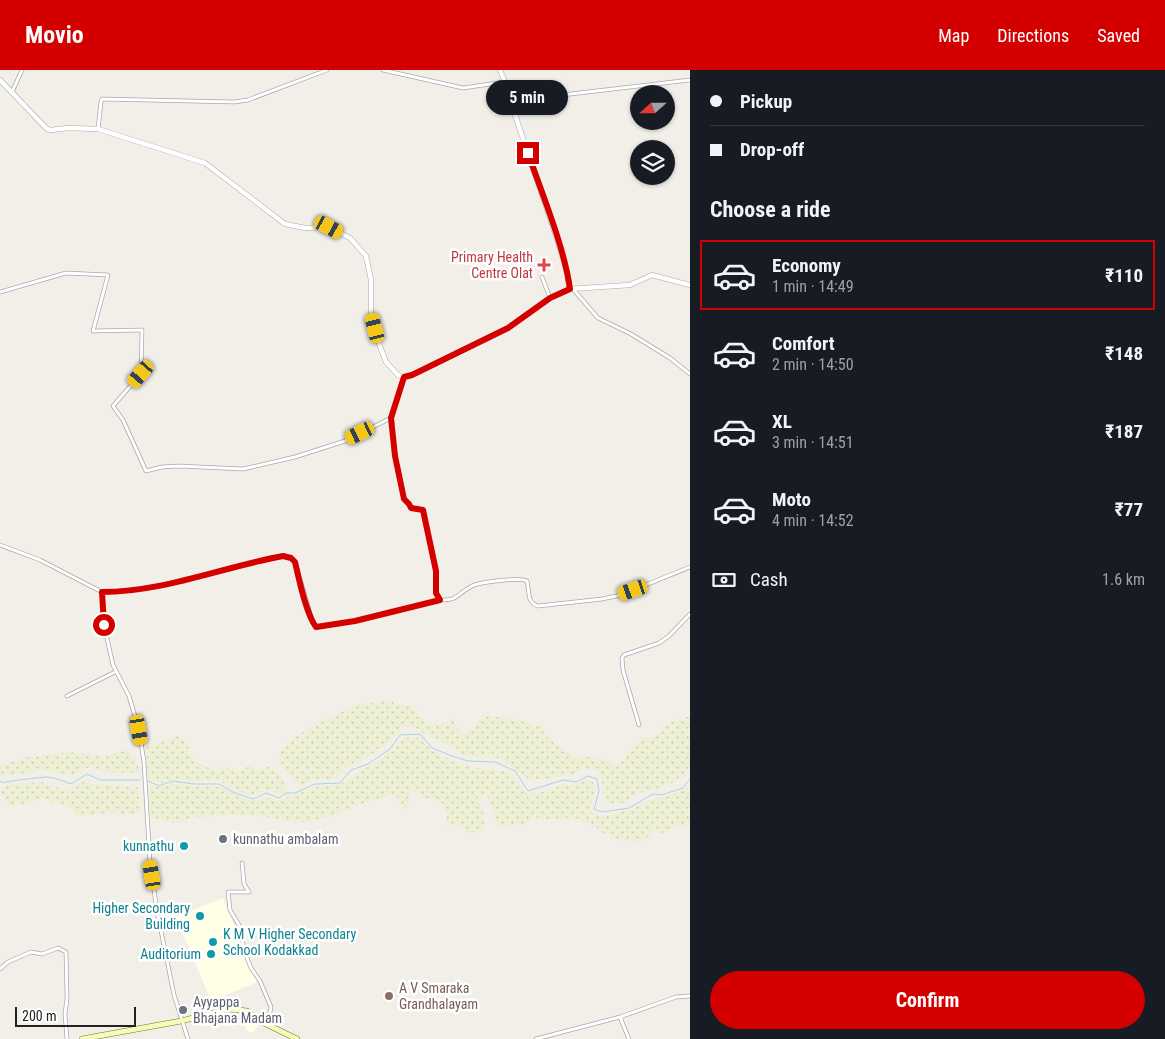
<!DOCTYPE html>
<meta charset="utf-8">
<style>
:root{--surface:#171b24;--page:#20242c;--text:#f1f3f6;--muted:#9ea1a6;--line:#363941;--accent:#d40000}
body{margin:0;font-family:"Roboto Condensed",sans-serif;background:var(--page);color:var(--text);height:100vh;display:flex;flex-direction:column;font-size:19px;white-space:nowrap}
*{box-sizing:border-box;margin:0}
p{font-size:16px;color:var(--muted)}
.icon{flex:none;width:28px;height:28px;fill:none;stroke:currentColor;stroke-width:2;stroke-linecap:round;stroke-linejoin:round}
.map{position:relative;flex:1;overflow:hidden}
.side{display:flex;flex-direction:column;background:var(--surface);width:475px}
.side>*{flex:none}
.hud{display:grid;align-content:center;height:110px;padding:0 20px;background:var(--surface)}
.needle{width:32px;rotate:249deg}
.tools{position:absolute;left:630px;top:15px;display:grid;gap:10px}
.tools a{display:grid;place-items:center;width:45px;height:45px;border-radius:50%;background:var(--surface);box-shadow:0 1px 4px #0004;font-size:25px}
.scale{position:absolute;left:15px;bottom:12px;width:121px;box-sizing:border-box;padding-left:5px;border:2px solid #222;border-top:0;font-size:14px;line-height:18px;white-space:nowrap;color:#222;-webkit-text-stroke:4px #fff;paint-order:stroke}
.end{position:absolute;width:22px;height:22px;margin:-11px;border:6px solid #d40000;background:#fff;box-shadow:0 0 0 2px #fff}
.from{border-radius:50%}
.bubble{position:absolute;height:35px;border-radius:18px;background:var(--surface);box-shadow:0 1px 4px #0004;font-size:16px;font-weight:700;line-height:35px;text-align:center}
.car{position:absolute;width:15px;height:30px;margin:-15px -8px;border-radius:6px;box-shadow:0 0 4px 1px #0007;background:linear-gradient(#f5c518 24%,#345 0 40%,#f5c518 0 76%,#345 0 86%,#f5c518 0)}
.hud b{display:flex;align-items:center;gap:18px;height:48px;font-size:19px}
.hud b+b{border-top:1px solid var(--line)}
.hud i{width:12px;height:12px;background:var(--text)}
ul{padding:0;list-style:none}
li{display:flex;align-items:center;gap:15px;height:70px;margin:0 10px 8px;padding:0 10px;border:2px solid transparent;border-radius:0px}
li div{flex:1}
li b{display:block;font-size:19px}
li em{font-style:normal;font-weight:700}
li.active{border-color:var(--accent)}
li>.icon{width:45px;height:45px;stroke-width:1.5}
h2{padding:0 20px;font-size:22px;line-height:60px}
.pay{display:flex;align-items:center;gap:12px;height:55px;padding:0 20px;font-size:19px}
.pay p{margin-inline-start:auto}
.button{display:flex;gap:10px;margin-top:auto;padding:10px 20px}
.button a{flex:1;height:58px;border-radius:30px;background:var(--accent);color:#fff;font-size:20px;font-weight:700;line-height:58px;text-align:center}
header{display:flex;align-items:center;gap:30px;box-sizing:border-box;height:70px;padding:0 25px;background:var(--accent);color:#fff}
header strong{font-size:24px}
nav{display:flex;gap:28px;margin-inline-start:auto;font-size:18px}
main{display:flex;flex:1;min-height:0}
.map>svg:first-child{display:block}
.education{fill:#ffffe5}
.farmland{fill:url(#farmland-dots)}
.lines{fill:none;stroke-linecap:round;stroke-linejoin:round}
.stream{stroke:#aad3df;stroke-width:1}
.minor-casing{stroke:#a9a9a9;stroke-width:4.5}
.tertiary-casing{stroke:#a9a9a9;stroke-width:5.5}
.secondary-casing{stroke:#707d05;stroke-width:6}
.minor{stroke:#fff;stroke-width:3}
.tertiary{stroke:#fff;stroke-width:4.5}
.secondary{stroke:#f7fabf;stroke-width:5}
.route{stroke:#d40000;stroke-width:6}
.health-dot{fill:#e0444e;stroke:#fff;stroke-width:2}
.worship-dot{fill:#6b7280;stroke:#fff;stroke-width:2}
.culture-dot{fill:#0f9aa8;stroke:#fff;stroke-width:2}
.education-dot{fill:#8d6e63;stroke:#fff;stroke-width:2}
.labels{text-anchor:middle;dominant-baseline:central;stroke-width:5;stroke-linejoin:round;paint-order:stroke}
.health-label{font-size:14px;fill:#be3a42;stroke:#fff;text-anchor:end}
.worship-label{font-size:14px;fill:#5b616d;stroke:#fff;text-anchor:start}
.culture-label{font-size:14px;fill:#0d838f;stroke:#fff;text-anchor:end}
.education-label{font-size:14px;fill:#785e54;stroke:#fff;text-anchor:start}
</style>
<header>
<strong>Movio</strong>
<nav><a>Map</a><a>Directions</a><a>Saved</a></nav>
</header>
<main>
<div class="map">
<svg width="690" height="969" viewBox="0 0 690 969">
<defs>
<pattern id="farmland-dots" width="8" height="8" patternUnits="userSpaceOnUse" patternTransform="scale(1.25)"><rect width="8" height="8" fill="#eef0d5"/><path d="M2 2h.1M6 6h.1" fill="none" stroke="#ccceb7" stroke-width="1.8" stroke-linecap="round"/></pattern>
</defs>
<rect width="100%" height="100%" fill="#f2efe9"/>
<path class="education" d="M 223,828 L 257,912 L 211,931 L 176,847 Z
M245 956a6 6 0 1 1 12 0a6 6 0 1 1-12 0Z"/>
<path class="farmland" d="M 391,631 L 401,635 L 412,636 L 427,654 L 441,654 L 453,649 L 457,658 L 462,664 L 472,660 L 481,649 L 488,646 L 521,650 L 534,655 L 542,656 L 549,669 L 577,689 L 582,687 L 603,688 L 616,696 L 625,689 L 636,674 L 643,669 L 654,667 L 662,661 L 663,655 L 690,646 L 690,696 L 685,704 L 667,716 L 643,722 L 622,733 L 607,734 L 603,722 L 600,703 L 586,698 L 573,704 L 541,710 L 529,709 L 501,689 L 490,686 L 478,687 L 461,684 L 443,672 L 433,669 L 414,657 L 405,657 L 385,675 L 362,691 L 349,695 L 335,709 L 313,710 L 299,717 L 278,691 L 281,682 L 289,671 L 311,657 L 358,634 Z
M 177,666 L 186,670 L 189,675 L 188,684 L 204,696 L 219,702 L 223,697 L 238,701 L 251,696 L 259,700 L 268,697 L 276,698 L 287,719 L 280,724 L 277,725 L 274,721 L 269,719 L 253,725 L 234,720 L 219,710 L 195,712 L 175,709 L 162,713 L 153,711 L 148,707 L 146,677 Z
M 411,666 L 419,668 L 433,681 L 459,693 L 472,697 L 509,702 L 528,724 L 542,722 L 565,714 L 574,715 L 587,710 L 592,711 L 596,717 L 596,724 L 590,736 L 593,745 L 604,746 L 629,740 L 653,729 L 667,726 L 690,717 L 690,755 L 674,757 L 660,764 L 654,758 L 649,767 L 638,772 L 624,771 L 604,764 L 597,758 L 580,750 L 565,748 L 548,750 L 536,748 L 522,754 L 497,757 L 494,742 L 487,726 L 478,727 L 486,753 L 483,760 L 469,763 L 454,754 L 448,756 L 444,734 L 434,729 L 422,728 L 411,720 L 406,742 L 395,724 L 359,735 L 320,750 L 301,752 L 248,745 L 230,745 L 191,748 L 176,753 L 151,748 L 149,717 L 152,714 L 157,717 L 166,716 L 171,713 L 198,717 L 212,716 L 218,717 L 251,730 L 258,730 L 271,727 L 281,730 L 317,716 L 338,716 L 357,703 L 373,694 L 395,678 L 402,670 Z
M 128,680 L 138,694 L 139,703 L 106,702 L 90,697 L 71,706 L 45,700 L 0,706 L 0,696 L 23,688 L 68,682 L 105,686 Z
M 88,709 L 90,714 L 138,717 L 141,742 L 125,745 L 114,742 L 76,746 L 72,738 L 52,732 L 43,727 L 29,733 L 10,737 L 4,730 L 0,718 L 11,714 L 41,712 L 59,718 L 69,719 Z"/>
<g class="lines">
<path class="stream" d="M 0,711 L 3,713 C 7,711 42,707 48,707 C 55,708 64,711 71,714 L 87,704 L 100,710 L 140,710
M 148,711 L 159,716 L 172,711 L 194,714 L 219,714 L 233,722 L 253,729 L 266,723 L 279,728 L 286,723 L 295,723 L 315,714 L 340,713 L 351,700 L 368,694 L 390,679 L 400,665 L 420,664 L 432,678 L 452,686 L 468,691 L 495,692 L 515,701 L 528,721 L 563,710 L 576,712 L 588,706 L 597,709 L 599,721 L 594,739 L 602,742 L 629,738 L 653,724 L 661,725 L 683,718 L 690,709"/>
<defs>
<path id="minor" d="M 383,0 L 463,18 L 504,12
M 12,22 L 22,0
M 509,22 L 562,25 L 690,10
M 98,59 L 101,32 L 102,29 L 234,32 L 248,30 L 327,0
M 542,207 L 550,228
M 573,219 L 598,248 L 631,264 L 670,288 L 690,304
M 0,222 L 66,203 L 108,205 L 93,261 L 142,260 L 141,304 L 113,336 L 123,350 L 146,401 L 162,397 L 179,396 L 243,399 L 295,387 L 345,371 L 391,348 L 404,307
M 391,348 L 395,385 L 404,429 L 409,434 L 411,438 L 423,440 L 436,501 L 436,523 L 440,530
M 0,475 L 40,490 L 102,522
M 67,626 L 115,602
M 639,655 L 623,600 L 622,588 L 624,585 L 659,573 L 669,566 L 690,544
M 242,793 L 244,814 L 249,822 L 228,822 L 230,840 L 239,855 L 245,883 L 251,898 L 260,911 L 271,937 L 270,942 L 263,951
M 0,899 L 8,892 L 31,882 L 42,884 L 58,878 L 66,882 L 67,928 L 65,944 L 67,969
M 620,947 L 676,927 L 690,926
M 188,969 L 174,925 L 157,841 L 150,793 L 144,692 L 139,660 L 129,626 L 113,595 L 104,555 L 102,522 C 141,521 180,512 218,502 C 239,497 260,489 281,486 C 287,486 291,487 295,492 L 313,553 L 316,557 L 319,557 L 355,551 L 440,530 C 460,530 456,524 472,516 C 480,512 520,507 527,511 C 530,521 526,532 538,536 L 602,529 L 621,525 L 690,497
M 536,969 L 620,947 L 629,969"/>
<path id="tertiary" d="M 500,0 L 509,22 L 512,36 L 556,166 L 568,205 L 569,219
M 0,10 L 46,58 L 50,60 L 68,58 L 98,59 L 205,93 L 285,154 L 305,158 L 329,157 L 350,168 L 366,186 L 371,210 L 371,245 L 378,271 L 386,292 L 398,305 L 404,307 L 412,305 L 508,258 L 550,228 L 569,219 L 630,215 L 652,205 L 690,215"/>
<path id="secondary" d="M 82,969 L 181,951 L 229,939 L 247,941 L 264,953 L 297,969"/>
</defs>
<use href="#minor" class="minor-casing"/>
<use href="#tertiary" class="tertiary-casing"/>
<use href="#secondary" class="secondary-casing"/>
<use href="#minor" class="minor"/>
<use href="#tertiary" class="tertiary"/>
<use href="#secondary" class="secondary"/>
</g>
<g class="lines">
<path class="route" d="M 104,555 L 102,522 C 164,522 222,497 283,486 L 291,488 L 295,492 C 299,509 306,544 316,557 L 355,551 L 440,530 L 436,523 L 436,501 L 423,440 L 411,438 L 409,434 L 404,429 L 395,386 L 391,348 L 404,307 L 412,305 L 508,258 L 550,228 L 570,219 C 564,176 542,124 528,83"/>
</g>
<path class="health-dot" d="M541.5 187.5h5v5h5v5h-5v5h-5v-5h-5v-5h5z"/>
<g class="worship-dot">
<circle cx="223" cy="769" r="5"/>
<circle cx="183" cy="940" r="5"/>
</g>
<g class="culture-dot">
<circle cx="184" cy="776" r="5"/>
<circle cx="200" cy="846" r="5"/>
<circle cx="213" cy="872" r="5"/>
<circle cx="211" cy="884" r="5"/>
</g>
<circle class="education-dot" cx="389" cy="926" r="5"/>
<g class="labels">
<g class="health-label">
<text x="533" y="187">Primary Health<tspan x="533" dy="16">Centre Olat</tspan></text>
</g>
<g class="worship-label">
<text x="233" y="769">kunnathu ambalam</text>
<text x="193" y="932">Ayyappa<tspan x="193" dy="16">Bhajana Madam</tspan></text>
</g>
<g class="culture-label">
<text x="174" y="776">kunnathu</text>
<text x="190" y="838">Higher Secondary<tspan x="190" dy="16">Building</tspan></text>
<text x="223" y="864" text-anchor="start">K M V Higher Secondary<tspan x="223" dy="16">School Kodakkad</tspan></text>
<text x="201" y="884">Auditorium</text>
</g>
<g class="education-label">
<text x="399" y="918">A V Smaraka<tspan x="399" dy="16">Grandhalayam</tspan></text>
</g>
</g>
</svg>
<div class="tools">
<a><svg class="needle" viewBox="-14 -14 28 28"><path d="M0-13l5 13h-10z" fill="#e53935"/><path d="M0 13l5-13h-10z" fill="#9ea1a6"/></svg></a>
<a><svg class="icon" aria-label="layers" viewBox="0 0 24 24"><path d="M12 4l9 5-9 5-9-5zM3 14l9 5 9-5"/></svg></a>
</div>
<div class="scale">200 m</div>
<i class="end from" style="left:104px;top:555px"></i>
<i class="end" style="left:528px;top:83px"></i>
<div class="bubble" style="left:486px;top:10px;width:82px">5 min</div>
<i class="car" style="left:329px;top:157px;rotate:118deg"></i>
<i class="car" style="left:375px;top:258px;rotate:346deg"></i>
<i class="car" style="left:141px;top:304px;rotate:221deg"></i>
<i class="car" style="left:360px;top:363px;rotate:244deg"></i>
<i class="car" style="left:633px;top:520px;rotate:251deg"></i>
<i class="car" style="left:139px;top:660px;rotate:170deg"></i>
<i class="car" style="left:152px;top:805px;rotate:351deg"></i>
</div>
<section class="side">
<div class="hud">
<b><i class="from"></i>Pickup</b>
<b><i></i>Drop-off</b>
</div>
<h2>Choose a ride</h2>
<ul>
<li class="active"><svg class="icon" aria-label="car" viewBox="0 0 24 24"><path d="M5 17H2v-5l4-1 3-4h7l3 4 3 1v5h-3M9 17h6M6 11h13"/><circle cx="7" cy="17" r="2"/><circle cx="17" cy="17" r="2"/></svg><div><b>Economy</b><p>1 min · 14:49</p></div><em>₹110</em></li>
<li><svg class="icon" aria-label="car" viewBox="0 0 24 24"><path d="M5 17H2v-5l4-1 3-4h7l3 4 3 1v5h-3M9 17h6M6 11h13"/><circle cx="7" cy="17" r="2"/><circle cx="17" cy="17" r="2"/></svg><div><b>Comfort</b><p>2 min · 14:50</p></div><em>₹148</em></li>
<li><svg class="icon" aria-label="car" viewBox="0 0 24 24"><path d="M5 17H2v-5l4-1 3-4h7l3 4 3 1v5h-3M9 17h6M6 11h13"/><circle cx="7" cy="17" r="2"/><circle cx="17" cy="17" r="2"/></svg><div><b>XL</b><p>3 min · 14:51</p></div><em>₹187</em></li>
<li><svg class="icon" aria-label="car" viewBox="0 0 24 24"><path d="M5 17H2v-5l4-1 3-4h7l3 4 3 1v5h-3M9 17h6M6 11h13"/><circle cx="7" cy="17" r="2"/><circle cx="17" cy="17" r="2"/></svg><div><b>Moto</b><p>4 min · 14:52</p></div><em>₹77</em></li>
</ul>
<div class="pay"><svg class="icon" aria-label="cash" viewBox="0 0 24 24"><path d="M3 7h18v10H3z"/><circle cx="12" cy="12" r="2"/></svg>Cash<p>1.6 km</p></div>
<div class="button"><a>Confirm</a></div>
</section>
</main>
